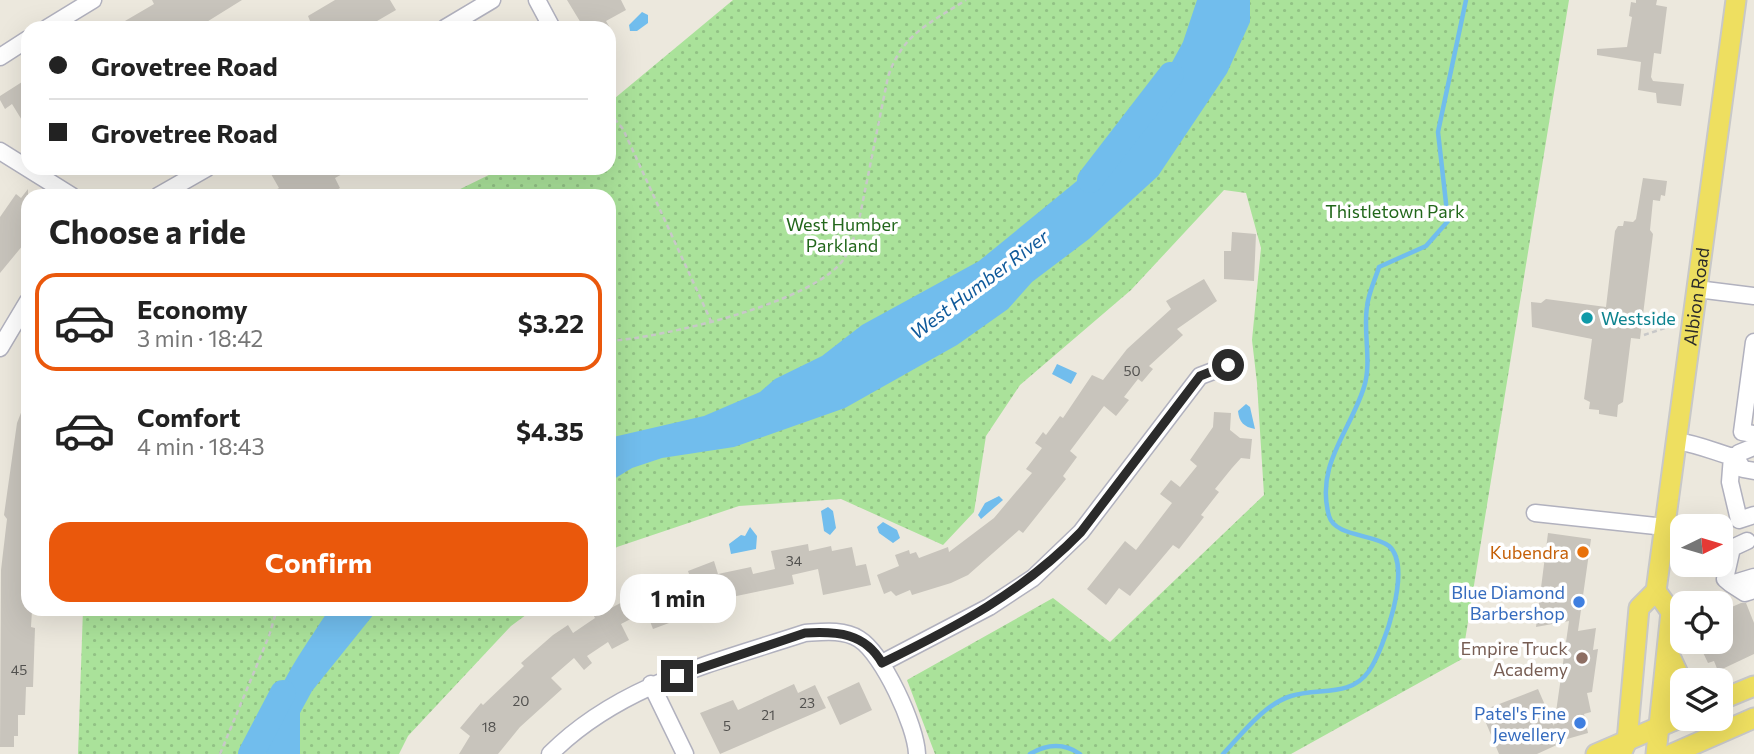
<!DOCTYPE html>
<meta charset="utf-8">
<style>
:root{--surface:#fff;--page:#f2f2f2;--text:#222;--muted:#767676;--line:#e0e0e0;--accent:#ea580c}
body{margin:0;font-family:Commissioner,sans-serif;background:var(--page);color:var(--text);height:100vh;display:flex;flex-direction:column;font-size:26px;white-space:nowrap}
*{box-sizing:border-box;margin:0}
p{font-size:23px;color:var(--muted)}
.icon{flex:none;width:38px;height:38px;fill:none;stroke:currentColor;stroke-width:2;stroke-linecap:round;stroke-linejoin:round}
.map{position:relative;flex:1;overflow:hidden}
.panel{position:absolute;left:21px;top:189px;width:595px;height:427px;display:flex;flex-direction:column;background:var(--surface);border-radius:21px;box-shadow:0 7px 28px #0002}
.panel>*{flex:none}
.guide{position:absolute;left:21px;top:21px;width:595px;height:154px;border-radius:21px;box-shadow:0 7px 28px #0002;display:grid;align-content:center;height:154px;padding:0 28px;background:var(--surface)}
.needle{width:46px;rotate:85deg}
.fabs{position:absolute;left:1670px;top:514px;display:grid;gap:14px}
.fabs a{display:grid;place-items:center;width:63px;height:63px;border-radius:14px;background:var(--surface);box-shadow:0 7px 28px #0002;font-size:35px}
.end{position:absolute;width:32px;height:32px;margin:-16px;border:9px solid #2b2b2b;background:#fff;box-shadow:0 0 0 4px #fff}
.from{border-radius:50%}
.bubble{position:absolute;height:49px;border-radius:21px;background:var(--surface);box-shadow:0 7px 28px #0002;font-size:23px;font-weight:700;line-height:49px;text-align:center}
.guide b{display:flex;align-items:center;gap:24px;height:66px;font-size:26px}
.guide b+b{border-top:2px solid var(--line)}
.guide i{width:18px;height:18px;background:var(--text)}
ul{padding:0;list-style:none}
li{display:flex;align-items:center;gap:21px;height:98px;margin:0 14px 10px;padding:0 14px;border:4px solid transparent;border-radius:21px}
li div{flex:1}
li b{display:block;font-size:26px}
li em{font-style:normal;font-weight:700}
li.on{border-color:var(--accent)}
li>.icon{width:63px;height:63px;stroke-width:1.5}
h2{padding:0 28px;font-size:32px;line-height:84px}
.cta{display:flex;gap:14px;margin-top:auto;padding:14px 28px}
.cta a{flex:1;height:80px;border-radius:21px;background:var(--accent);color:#fff;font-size:28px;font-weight:700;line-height:80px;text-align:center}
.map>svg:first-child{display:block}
.park{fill:url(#park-dots)}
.water{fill:#71bded}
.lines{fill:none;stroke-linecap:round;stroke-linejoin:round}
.stream{stroke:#71bded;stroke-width:4.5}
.river{stroke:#71bded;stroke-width:26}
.building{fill:#c8c4bc}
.minor-casing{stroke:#b1b1be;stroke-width:19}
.major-casing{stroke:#c8c8c8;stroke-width:23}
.path{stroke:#c8c8c8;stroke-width:2.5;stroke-dasharray:5 3.5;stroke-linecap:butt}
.minor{stroke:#fff;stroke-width:16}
.major{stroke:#eedf60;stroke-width:19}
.route{stroke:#2b2b2b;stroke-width:9}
.culture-dot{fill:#0f9aa8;stroke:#fff;stroke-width:2.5}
.food-dot{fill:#e8710a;stroke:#fff;stroke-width:2.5}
.shop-dot{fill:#3f7fe0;stroke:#fff;stroke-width:2.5}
.education-dot{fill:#8d6e63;stroke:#fff;stroke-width:2.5}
.labels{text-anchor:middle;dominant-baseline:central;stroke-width:7;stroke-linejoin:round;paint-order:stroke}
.number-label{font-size:14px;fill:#52514f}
.park-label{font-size:18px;fill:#22671b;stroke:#fff}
.street-label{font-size:18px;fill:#2b2b2b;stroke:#fff}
.culture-label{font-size:18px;fill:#0d838f;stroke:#fff;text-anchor:start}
.food-label{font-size:18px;fill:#c56008;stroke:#fff;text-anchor:end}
.shop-label{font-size:18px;fill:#366cbe;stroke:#fff;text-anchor:end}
.education-label{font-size:18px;fill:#785e54;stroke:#fff;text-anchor:end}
.water-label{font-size:19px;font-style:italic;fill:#0f599a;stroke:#fff}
</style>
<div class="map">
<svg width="1754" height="754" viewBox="0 0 1754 754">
<defs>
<pattern id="park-dots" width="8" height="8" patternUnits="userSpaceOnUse" patternTransform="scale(1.75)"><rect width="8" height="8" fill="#aae29a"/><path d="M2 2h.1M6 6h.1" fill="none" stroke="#92c285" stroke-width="1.8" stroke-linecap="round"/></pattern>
</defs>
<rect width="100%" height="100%" fill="#ece8dd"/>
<path class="park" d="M 733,0 L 1569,0 L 1462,659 L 1291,754 L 935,754 L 907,680 L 1053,598 L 1110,642 L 1264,495 L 1257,383 L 1252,340 L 1261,248 L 1246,193 L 1224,190 L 1131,290 L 1020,385 L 986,436 L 974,512 L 943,545 L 841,499 L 739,506 L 617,547 L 609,553 L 609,196 L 446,196 L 503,168 L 609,168 L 609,103 Z
M 83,609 L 534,609 L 511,626 L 408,736 L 399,754 L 78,754 Z"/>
<path class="water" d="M 1197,0 L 1250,0 L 1250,22 L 1227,73 L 1158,176 L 1089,239 L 1032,282 L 1008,309 L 957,345 L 845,408 L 734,447 L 662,458 L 632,468 L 609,482 L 609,438 L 704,416 L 760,392 L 775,379 L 822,356 L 862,325 L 979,261 L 1132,136 L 1183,42 Z
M 642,12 L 648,15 L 648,23 L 637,31 L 630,31 L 629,25 Z
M 1057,364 L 1077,373 L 1071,384 L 1052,374 Z
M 1246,404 L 1250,407 L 1255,429 C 1244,427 1239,422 1238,411 Z
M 999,496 L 1003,500 L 981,519 L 978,515 L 985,503 Z
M 828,507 L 833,511 L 836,528 L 830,535 L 824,531 L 821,511 Z
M 883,522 L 897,530 L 900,538 L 893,543 L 879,533 L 877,527 Z
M 750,527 L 757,536 L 756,549 L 731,554 L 729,544 L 741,535 L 745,536 Z
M 329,609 L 378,609 L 312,691 L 300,713 L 300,754 L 266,754 C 262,700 302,653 329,609 Z"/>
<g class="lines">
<path class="stream" d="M 1030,754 C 1047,744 1064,743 1080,754
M 1223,754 C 1242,734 1263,705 1291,696 C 1318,687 1350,698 1369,671 C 1384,649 1413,567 1389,546 C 1374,534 1335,537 1329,516 C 1315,465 1350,432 1364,387 C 1372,363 1363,332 1367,307 C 1368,294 1375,280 1379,267 L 1426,246 L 1448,221 L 1438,132 L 1466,0"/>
<path class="river" d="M 1090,180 L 1171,75
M 251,754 L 283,693"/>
</g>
<path class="building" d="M 152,0 L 242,0 L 197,28 L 113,28 L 154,4 Z
M 335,0 L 390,0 L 396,10 L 365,28 L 298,28 L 310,21 L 308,16 Z
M 567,0 L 621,0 L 626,10 L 606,21 L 610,28 L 584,28 Z
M 1636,0 L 1657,0 L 1656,5 L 1667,7 L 1661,54 L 1654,53 L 1651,77 L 1653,81 L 1684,84 L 1681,106 L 1657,103 L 1656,93 L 1638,90 L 1641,62 L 1597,55 L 1597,49 L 1627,47 L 1632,17 L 1629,16 L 1631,2 L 1636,3 Z
M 22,82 L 28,93 L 28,130 L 12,104 L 5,109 L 0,100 L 0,96 Z
M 282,168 L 353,168 L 335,178 L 340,188 L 327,196 L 265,196 L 279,188 L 271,174 Z
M 1643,178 L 1667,181 L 1665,196 L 1661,195 L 1660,201 L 1653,200 L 1650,230 L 1653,234 L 1640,339 L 1631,338 L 1623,402 L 1618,405 L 1617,417 L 1599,414 L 1599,410 L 1589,409 L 1590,402 L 1584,399 L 1592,339 L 1532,327 L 1531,302 L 1541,303 L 1546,299 L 1606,307 L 1615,231 L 1618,226 L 1623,226 L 1624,221 L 1633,222 L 1636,219 Z
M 28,189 L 28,239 L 0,273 L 0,217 L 16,194 L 21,198 Z
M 1232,232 L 1256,234 L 1254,281 L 1224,279 L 1224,251 L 1231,251 Z
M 1204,279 L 1217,301 L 1177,329 L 1183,335 L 1149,366 L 1153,369 L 1142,382 L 1138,379 L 1124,397 L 1129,400 L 1116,416 L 1104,406 L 1070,451 L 1077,457 L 1063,476 L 1066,479 L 1023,533 L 1019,530 L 968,575 L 951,583 L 912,595 L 910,590 L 896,596 L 891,591 L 884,594 L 877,575 L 899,566 L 895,555 L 909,550 L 910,554 L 916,552 L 919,558 L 948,547 L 949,552 L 994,518 L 1032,473 L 1026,469 L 1042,448 L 1035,443 L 1043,432 L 1046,435 L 1060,416 L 1063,418 L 1092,375 L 1103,380 L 1127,349 L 1171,309 L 1166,301 Z
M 26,400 L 27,596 L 28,610 L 32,610 L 31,627 L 35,628 L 33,687 L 26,687 L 25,715 L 18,715 L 18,736 L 14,736 L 14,747 L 0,747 L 1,570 L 7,519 L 4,515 L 17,423 Z
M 1214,412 L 1231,413 L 1230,430 L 1240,438 L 1252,439 L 1250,459 L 1241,458 L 1232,468 L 1215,489 L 1219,492 L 1201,515 L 1204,517 L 1179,549 L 1173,545 L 1130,596 L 1119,588 L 1106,605 L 1087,589 L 1125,541 L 1136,550 L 1172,503 L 1160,494 L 1171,480 L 1180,487 L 1197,466 L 1190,460 L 1213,427 Z
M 1548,533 L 1591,539 L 1578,631 L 1596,628 L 1593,650 L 1598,649 L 1592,692 L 1587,693 L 1591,712 L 1584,714 L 1588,733 L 1560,741 L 1561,743 L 1537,754 L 1499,754 L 1481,711 L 1538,689 L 1554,726 L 1569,621 L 1536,627 Z
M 808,544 L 809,551 L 831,546 L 832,551 L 852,547 L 856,566 L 866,564 L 871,585 L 823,595 L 818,569 L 792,575 L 794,584 L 727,598 L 698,611 L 696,605 L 666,616 L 669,623 L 653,629 L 646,611 L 621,624 L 629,640 L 612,649 L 608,642 L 587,656 L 592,663 L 584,670 L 574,658 L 551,678 L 562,689 L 520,727 L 498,754 L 459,754 L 470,736 L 460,728 L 481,703 L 483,705 L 524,666 L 521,663 L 553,635 L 568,625 L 573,633 L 595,618 L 590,609 L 609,609 L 634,596 L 636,600 L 691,580 L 688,571 L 714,561 L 718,574 L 751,567 L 753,574 L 775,569 L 771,551 Z
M 1741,603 L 1746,603 L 1754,623 L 1754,654 L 1718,671 L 1714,661 L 1708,663 L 1698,642 L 1720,642 L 1720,612 Z
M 859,682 L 872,710 L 840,725 L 827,697 Z
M 794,684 L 798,693 L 815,685 L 826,708 L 720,754 L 700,713 L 733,700 L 738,710 Z"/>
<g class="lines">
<defs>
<path id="minor" d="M 537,0 L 552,28
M 47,28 L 93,0
M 445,28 L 492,0
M 0,57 L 28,39
M 0,151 L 72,196
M 158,196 L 207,168
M 1697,289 L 1754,296
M 1754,342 L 1742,432 L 1754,434
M 0,348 L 28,301
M 1676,441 C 1698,444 1715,452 1736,458 L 1743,469 L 1754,471
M 1732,456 L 1730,482 L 1739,520 L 1754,515
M 1736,458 L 1739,453 L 1754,447
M 1535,513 L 1665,527
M 1747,541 L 1732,548 L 1725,579 L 1731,584 L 1754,577
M 1731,584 L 1745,593 L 1754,590
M 882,663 L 989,607 L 1033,578 L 1081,532 L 1200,376 L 1229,365
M 651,684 L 685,754
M 550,754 C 620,684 714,663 805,633 C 822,632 843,629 859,639 C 883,654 916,726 917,754"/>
<g id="major">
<path d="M 1656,591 L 1671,612 L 1656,754"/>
<path d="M 1669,654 L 1682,682"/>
<path d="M 1720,700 L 1754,686"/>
<path d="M 1596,754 L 1682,717"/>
<path id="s1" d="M 1621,754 L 1627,741 L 1639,608 L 1656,591 L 1736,0"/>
<path d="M 1672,754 L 1754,718"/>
</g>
</defs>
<use href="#minor" class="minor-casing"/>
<use href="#major" class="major-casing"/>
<path class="path" d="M 609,112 L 623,129 L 711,321
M 1644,335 L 1671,326
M 609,341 C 660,338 819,302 845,257 C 859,233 861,207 867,181 C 874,146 881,111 888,77 C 902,34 930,23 966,0
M 220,754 L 269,636 L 277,609"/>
<use href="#minor" class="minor"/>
<use href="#major" class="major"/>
</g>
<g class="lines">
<path class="route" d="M 677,676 L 805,633 C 837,631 865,633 882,663 C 956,627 1023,592 1081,532 L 1200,376 L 1228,365"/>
</g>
<circle class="culture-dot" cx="1587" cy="318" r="7"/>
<circle class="food-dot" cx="1583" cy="552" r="7"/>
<g class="shop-dot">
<circle cx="1579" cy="602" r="7"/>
<circle cx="1580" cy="723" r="7"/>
</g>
<circle class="education-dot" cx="1582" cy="658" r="7"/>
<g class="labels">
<g class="number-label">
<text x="1132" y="370">50</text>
<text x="794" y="560">34</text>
<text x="19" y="669">45</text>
<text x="521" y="700">20</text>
<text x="807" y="702">23</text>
<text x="768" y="714">21</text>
<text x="727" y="725">5</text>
<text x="489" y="726">18</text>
</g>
<g class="park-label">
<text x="1395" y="211">Thistletown Park</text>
<text x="842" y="224">West Humber<tspan x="842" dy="21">Parkland</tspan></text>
</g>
<g class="street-label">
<text stroke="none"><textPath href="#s1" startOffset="469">Albion Road</textPath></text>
</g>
<g class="culture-label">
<text x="1601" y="318">Westside</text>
</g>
<g class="food-label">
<text x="1569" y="552">Kubendra</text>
</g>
<g class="shop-label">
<text x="1565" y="592">Blue Diamond<tspan x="1565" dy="21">Barbershop</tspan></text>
<text x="1566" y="713">Patel's Fine<tspan x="1566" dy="21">Jewellery</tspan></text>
</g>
<g class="education-label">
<text x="1568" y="648">Empire Truck<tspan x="1568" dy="21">Academy</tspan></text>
</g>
<g class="water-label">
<text transform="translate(979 284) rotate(-37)">West Humber River</text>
</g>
</g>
</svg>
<div class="fabs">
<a><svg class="needle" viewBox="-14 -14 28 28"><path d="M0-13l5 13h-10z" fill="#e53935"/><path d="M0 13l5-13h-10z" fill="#767676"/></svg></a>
<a><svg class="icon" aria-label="locate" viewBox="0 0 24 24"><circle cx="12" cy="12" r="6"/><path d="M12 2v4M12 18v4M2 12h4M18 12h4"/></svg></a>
<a><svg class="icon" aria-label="layers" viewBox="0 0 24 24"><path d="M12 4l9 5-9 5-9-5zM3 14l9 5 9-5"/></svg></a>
</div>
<i class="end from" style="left:1228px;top:365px"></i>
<i class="end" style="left:677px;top:676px"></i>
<div class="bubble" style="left:620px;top:574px;width:116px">1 min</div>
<div class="guide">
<b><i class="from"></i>Grovetree Road</b>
<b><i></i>Grovetree Road</b>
</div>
<section class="panel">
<h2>Choose a ride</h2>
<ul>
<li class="on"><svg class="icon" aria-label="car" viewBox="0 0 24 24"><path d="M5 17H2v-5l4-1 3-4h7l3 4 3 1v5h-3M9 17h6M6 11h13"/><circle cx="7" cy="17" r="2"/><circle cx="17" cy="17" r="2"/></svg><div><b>Economy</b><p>3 min · 18:42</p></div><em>$3.22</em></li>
<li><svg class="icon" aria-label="car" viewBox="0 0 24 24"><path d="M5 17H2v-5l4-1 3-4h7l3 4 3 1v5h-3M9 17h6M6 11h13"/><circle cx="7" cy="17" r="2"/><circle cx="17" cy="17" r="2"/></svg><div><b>Comfort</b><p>4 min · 18:43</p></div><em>$4.35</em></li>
</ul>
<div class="cta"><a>Confirm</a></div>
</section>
</div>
